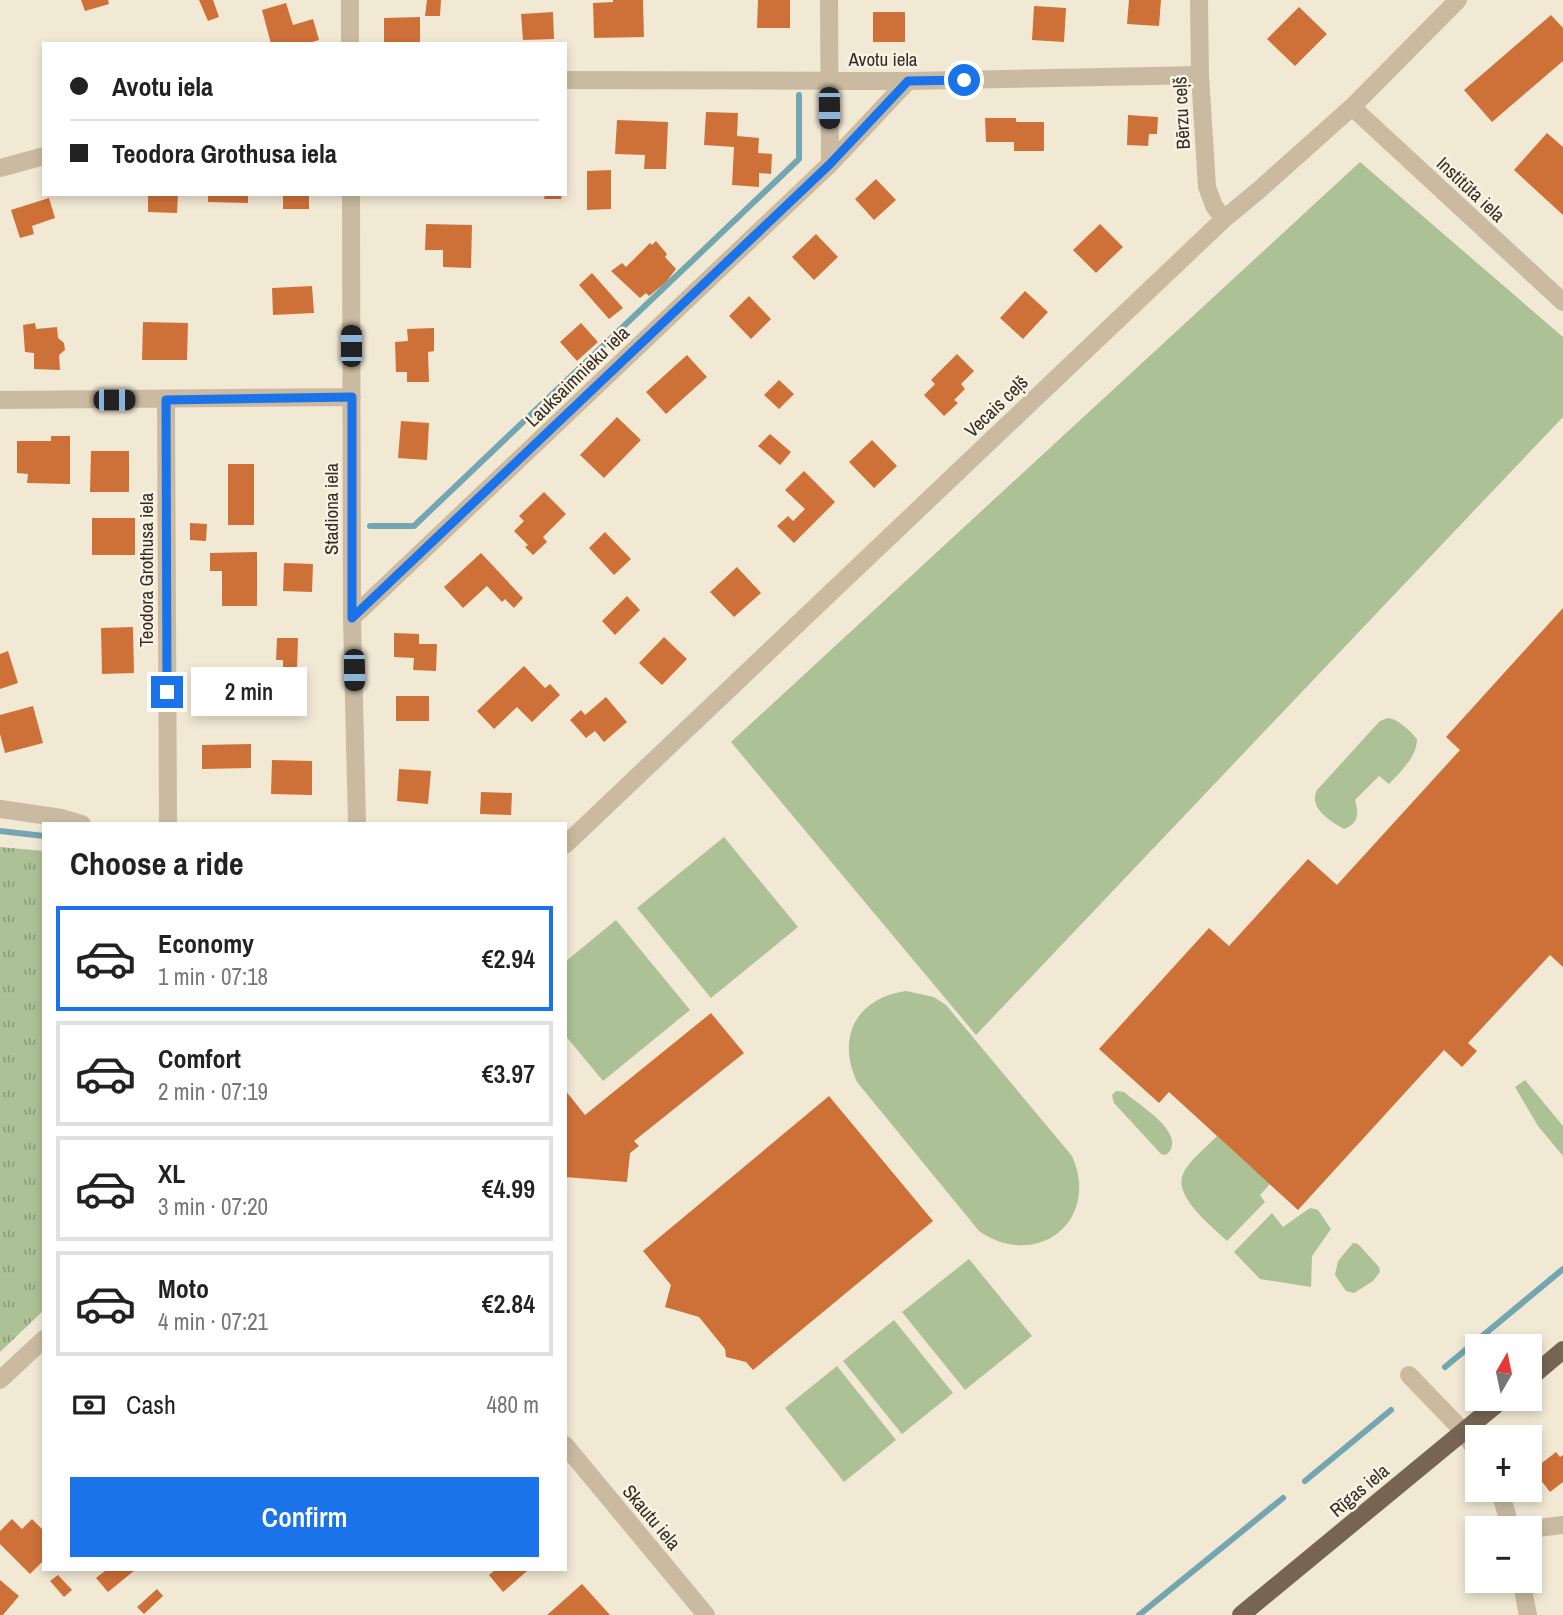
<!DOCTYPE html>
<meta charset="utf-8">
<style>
:root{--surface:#fff;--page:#f2f2f2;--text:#222;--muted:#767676;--line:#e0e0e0;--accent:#1a73e8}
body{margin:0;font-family:"Archivo Narrow",sans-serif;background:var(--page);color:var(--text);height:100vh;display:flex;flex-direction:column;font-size:26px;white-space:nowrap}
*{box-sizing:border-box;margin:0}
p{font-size:23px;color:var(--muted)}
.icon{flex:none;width:38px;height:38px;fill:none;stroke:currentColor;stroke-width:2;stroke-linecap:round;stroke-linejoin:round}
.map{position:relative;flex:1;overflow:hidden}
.side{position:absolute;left:42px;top:822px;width:525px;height:749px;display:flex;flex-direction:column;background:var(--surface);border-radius:0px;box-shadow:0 4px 10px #0003}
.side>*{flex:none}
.top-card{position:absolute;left:42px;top:42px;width:525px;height:154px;border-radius:0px;box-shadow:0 4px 10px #0003;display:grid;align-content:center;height:154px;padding:0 28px;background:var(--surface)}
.needle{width:46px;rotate:9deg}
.buttons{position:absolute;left:1465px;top:1334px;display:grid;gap:14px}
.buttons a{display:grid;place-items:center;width:77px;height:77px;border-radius:0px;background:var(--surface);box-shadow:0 4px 10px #0003;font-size:35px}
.end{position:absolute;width:32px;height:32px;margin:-16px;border:9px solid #1a73e8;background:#fff;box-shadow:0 0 0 4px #fff}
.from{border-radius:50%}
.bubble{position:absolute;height:49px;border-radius:0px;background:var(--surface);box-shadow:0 4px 10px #0003;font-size:23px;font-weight:600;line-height:49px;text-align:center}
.car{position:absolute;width:21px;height:42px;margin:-21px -10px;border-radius:9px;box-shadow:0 0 5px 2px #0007;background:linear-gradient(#222 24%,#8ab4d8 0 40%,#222 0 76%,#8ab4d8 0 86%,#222 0)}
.top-card b{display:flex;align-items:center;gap:24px;height:66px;font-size:26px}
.top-card b+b{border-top:2px solid var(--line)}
.top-card i{width:18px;height:18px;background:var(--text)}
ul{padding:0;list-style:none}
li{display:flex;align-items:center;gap:21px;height:105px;margin:0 14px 10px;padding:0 14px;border:4px solid var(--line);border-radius:0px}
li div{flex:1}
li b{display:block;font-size:26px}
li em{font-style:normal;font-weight:600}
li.selected{border-color:var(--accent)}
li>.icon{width:63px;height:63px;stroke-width:1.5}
h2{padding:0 28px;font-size:32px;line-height:84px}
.pay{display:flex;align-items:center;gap:18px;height:77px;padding:0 28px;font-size:26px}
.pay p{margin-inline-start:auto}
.cta{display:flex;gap:14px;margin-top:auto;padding:14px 28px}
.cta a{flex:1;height:80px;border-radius:0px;background:var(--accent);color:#fff;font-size:28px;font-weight:600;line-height:80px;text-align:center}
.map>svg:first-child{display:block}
.grass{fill:#acc195}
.park{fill:url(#park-tufts)}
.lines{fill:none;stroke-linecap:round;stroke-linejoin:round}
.stream{stroke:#73a6b1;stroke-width:6}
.building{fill:#ce7138}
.minor{stroke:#cabaa1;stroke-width:18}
.major{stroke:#776554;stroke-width:18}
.route{stroke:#1a73e8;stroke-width:9}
.labels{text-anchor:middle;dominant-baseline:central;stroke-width:5;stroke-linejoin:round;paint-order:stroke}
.street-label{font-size:19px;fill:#342c24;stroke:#faf2e2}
</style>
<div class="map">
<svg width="1563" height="1615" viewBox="0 0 1563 1615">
<defs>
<pattern id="park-tufts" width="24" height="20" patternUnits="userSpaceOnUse" patternTransform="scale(1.75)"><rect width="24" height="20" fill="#acc195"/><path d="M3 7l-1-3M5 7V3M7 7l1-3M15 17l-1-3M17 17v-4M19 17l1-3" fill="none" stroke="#8d9d79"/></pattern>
</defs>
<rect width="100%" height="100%" fill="#f2e9d5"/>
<path class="grass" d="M 1360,162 L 1563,337 L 1563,417 L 976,1035 L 731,742 Z
M 1388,718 C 1400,720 1409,730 1417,739 C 1417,757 1401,771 1389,784 L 1379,776 L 1355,800 C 1359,814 1359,823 1344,829 C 1330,821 1308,808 1317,790 L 1380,721 Z
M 724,837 L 798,927 L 711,998 L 637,908 Z
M 616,920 L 690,1010 L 603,1081 L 565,1035 L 565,962 Z
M 906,991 L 934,997 L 946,1005 L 1072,1156 C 1101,1221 1037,1271 979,1231 L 857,1082 C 836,1036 857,998 906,991 Z
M 1525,1080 L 1563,1126 L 1563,1156 L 1538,1126 L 1515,1087 Z
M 1116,1091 L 1124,1092 C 1139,1105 1190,1135 1166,1155 L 1161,1154 L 1114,1103 L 1112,1095 Z
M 1217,1136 L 1270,1184 L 1260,1195 L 1265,1202 L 1227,1241 C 1213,1227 1173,1197 1183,1174 C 1189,1160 1207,1147 1217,1136 Z
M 1310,1208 L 1318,1210 L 1331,1229 L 1312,1256 L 1311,1287 L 1260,1279 L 1234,1252 L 1272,1213 L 1283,1227 Z
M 1353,1243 L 1358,1244 L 1379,1267 L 1380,1272 L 1373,1281 L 1354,1293 L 1346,1291 L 1335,1275 L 1338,1261 Z
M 969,1259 L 1032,1336 L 965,1390 L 902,1312 Z
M 894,1320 L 953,1393 L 902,1434 L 843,1361 Z
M 837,1366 L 896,1440 L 844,1482 L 785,1408 Z"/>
<path class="park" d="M 0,847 L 44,851 L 44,1310 L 0,1352 Z"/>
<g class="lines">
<path class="stream" d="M 370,526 L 414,526 L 799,159 L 799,95
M 0,831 L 44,836
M 1445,1367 L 1563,1269
M 1305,1481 L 1391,1410
M 1139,1615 L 1283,1498"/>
</g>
<path class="building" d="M 81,0 L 108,0 L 109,4 L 85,11 Z
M 199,0 L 213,0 L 219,17 L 208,21 Z
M 427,0 L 441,0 L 440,16 L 425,16 Z
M 613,0 L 643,0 L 644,37 L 594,38 L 593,3 L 613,2 Z
M 758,0 L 790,0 L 790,28 L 757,28 Z
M 1129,0 L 1161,0 L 1159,26 L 1127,24 Z
M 286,3 L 293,25 L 313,19 L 319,40 L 306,44 L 271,44 L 262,10 Z
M 1034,6 L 1066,8 L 1064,42 L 1032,40 Z
M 1299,7 L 1327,34 L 1295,66 L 1267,39 Z
M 553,12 L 554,39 L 523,40 L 521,14 Z
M 873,12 L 905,12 L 905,42 L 873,42 Z
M 1551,15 L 1563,28 L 1563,61 L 1492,122 L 1464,90 Z
M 420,17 L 420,44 L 384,44 L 384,18 Z
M 706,112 L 738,113 L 737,136 L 759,138 L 758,153 L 772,154 L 771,174 L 759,173 L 759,187 L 732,185 L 734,147 L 704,145 Z
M 1128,115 L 1158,117 L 1157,134 L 1149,134 L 1148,146 L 1127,145 Z
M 985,118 L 1016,118 L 1016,122 L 1044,122 L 1044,151 L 1014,151 L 1014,142 L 986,142 Z
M 617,120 L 668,122 L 666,169 L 644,169 L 645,155 L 615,154 Z
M 1547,133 L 1563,147 L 1563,215 L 1514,170 Z
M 611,170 L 611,209 L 587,210 L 587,171 Z
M 876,179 L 896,200 L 874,220 L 855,199 Z
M 148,194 L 178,194 L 177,213 L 148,212 Z
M 208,194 L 248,194 L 248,203 L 208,202 Z
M 283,194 L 309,194 L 309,209 L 283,209 Z
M 545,194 L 562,194 L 561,199 L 544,199 Z
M 49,198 L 55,218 L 32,226 L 34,234 L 20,238 L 11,210 Z
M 426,224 L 472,225 L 471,268 L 443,267 L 443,250 L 425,250 Z
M 1100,224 L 1123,247 L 1096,273 L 1073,250 Z
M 816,234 L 838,257 L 814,280 L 792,257 Z
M 656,241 L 667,254 L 665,257 L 676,269 L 666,282 L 649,296 L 646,293 L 640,298 L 611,271 L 622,263 L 626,267 L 650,243 L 652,245 Z
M 592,273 L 623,308 L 609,319 L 579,285 Z
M 312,286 L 314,313 L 273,315 L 272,288 Z
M 1025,291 L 1048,312 L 1023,339 L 1000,318 Z
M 749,296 L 771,319 L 751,339 L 729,316 Z
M 143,322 L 188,323 L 187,360 L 142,360 Z
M 35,323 L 36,329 L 57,327 L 58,338 L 64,343 L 65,350 L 59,355 L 60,370 L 34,369 L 34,353 L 25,352 L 23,325 Z
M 581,323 L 598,342 L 577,361 L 560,342 Z
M 434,328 L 434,351 L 428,352 L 429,382 L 407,382 L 407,372 L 396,372 L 395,342 L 408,341 L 407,329 Z
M 957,354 L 974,371 L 961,384 L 965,389 L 954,400 L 958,403 L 944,416 L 924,395 L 935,384 L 931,380 Z
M 687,355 L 707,377 L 666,414 L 646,392 Z
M 779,380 L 794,394 L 779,409 L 764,395 Z
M 617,417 L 641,440 L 604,478 L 580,455 Z
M 401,421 L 429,423 L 427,460 L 398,458 Z
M 770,434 L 791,452 L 780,465 L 758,446 Z
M 51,436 L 70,436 L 70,484 L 27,483 L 28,474 L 17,473 L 17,441 L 51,441 Z
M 872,440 L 897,466 L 874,488 L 849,462 Z
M 91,451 L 129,451 L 129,492 L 90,492 Z
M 228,464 L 254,464 L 254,525 L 228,525 Z
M 804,471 L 835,502 L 794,543 L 777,526 L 788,516 L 793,521 L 805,509 L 785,490 Z
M 544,492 L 566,514 L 543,537 L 547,542 L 533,555 L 525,547 L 528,545 L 514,531 L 524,521 L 519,516 Z
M 92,518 L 135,518 L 135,555 L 92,555 Z
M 190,523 L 207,524 L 206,541 L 190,540 Z
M 605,532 L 631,559 L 614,575 L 589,548 Z
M 257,552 L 257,606 L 222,606 L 222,571 L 210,571 L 210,553 Z
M 481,553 L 523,598 L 514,608 L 505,599 L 502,602 L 487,586 L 463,608 L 444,587 Z
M 284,563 L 313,564 L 312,592 L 283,591 Z
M 737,567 L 761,593 L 734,617 L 710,592 Z
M 627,596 L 640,610 L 615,635 L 602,621 Z
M 1563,608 L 1563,967 L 1550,955 L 1468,1043 L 1477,1051 L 1462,1067 L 1444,1050 L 1298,1210 L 1169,1092 L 1159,1103 L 1099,1049 L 1209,928 L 1229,946 L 1308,859 L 1337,885 L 1460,750 L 1446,737 Z
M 133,627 L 134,673 L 102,674 L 101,628 Z
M 394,633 L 419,634 L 419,644 L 437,644 L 436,671 L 413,670 L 414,658 L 394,657 Z
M 664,637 L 687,659 L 662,685 L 639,663 Z
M 277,638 L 298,638 L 297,670 L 283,670 L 283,660 L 276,660 Z
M 8,651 L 18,683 L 0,689 L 0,654 Z
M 524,666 L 545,688 L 550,684 L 560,695 L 532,722 L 517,707 L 494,729 L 477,711 Z
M 396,696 L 429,696 L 429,721 L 396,721 Z
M 606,697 L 627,722 L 604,742 L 595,731 L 586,738 L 570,720 L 581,710 L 585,715 Z
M 33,706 L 43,743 L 5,753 L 0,734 L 0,715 Z
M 251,744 L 251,768 L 202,769 L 202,745 Z
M 272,760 L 312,761 L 312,795 L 271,794 Z
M 399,769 L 431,771 L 428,804 L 397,801 Z
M 481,792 L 512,793 L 511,815 L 480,814 Z
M 711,1013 L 744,1053 L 634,1141 L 639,1146 L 630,1153 L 627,1182 L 565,1177 L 565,1090 L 585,1115 Z
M 829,1096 L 933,1221 L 753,1370 L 746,1362 L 726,1357 L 725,1349 L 699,1317 L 665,1307 L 671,1285 L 643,1251 Z
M 1556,1452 L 1560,1457 L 1563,1455 L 1563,1482 L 1550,1492 L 1533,1470 Z
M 12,1519 L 22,1529 L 32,1519 L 44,1531 L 44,1560 L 30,1574 L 0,1544 L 0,1531 Z
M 106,1570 L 135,1570 L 108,1592 L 96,1578 Z
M 495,1570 L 526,1570 L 527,1571 L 503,1592 L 489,1575 Z
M 58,1575 L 72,1590 L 64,1597 L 50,1581 Z
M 0,1580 L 19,1596 L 3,1615 L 0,1615 Z
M 582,1584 L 610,1615 L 547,1615 Z
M 157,1589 L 163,1596 L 144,1614 L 137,1607 Z"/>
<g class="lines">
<path class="minor" d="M 350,0 L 350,44
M 829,0 L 830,164
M 1199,0 L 1200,75 L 1207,187 L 1214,206 L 1224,219
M 565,80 L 908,81 L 1200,75
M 1352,107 L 1563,302
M 0,168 L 44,156
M 351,194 L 352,618 L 357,824
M 0,400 L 352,397
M 166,400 L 168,824
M 352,618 L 830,164 L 908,81
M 0,809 L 62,818 L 82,824
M 565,845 L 1224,219 L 1259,190 L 1352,107 L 1458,0
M 1409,1375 L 1463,1431 L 1477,1452
M 0,1380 L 44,1339
M 565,1445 L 706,1615
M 1499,1489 L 1511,1528
M 1530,1529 L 1563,1525
M 1521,1580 L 1528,1615"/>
<path class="major" d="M 1530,1378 L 1563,1350
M 1241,1615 L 1504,1398"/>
</g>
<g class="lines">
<path class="route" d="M 167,692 L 166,400 L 352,397 L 352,618 L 830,164 L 908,81 L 964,80"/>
</g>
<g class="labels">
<g class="street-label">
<text x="883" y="59">Avotu iela</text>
<text transform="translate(1181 113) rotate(-93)">Bērzu ceļš</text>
<text transform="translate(1471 189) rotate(43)">Institūta iela</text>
<text transform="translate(577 376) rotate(-44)">Lauksaimnieku iela</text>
<text transform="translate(996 406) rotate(-44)">Vecais ceļš</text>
<text transform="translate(331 509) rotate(-90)">Stadiona iela</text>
<text transform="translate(146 570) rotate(-90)">Teodora Grothusa iela</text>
<text transform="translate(1359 1490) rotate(-40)">Rīgas iela</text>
<text transform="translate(652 1517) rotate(50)">Skautu iela</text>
</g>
</g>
</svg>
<div class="buttons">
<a><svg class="needle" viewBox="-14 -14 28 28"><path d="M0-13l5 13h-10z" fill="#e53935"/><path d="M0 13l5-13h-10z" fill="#767676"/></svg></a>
<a>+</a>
<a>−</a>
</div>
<i class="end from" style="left:964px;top:80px"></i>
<i class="end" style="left:167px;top:692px"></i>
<div class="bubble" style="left:191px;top:667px;width:116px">2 min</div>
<i class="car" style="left:829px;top:108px;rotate:179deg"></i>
<i class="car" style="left:351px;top:346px;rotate:0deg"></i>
<i class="car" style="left:114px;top:400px;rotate:90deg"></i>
<i class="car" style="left:354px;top:670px;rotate:179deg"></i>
<div class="top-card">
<b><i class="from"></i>Avotu iela</b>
<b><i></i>Teodora Grothusa iela</b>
</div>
<section class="side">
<h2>Choose a ride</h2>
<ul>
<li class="selected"><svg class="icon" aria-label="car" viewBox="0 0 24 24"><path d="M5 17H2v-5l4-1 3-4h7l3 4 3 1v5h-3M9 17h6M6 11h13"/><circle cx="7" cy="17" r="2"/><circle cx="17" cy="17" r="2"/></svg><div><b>Economy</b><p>1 min · 07:18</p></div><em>€2.94</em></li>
<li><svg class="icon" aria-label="car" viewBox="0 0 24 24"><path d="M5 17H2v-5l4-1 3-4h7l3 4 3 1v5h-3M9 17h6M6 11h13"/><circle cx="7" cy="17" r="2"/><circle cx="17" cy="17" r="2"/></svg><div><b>Comfort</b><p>2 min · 07:19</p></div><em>€3.97</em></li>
<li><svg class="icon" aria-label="car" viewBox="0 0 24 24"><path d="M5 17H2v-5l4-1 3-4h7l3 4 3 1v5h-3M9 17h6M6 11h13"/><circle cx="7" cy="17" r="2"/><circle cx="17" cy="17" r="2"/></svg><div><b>XL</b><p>3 min · 07:20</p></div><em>€4.99</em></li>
<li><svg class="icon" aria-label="car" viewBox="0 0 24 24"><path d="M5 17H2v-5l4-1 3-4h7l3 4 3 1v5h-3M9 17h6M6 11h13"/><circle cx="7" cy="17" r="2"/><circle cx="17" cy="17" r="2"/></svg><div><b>Moto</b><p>4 min · 07:21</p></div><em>€2.84</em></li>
</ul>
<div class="pay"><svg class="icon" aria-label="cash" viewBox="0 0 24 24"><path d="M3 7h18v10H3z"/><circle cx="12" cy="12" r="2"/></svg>Cash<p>480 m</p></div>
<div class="cta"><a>Confirm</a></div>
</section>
</div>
